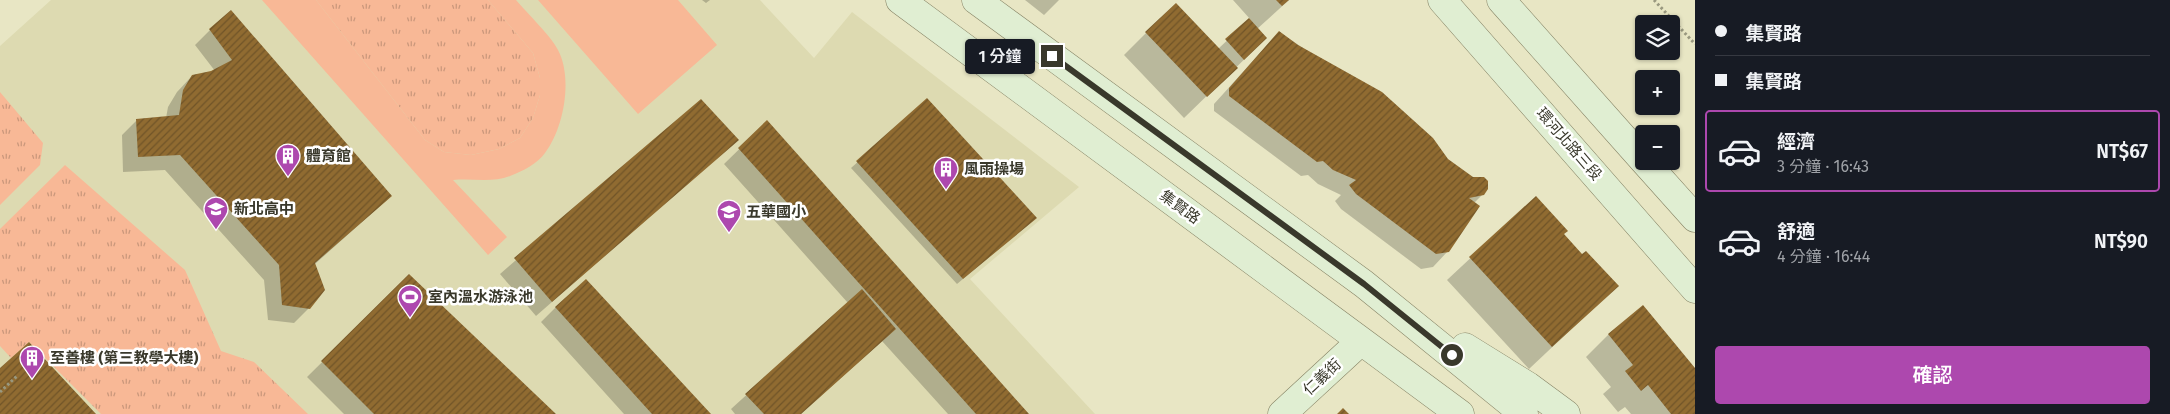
<!DOCTYPE html>
<html lang="zh-TW">
<meta charset="utf-8">
<style>
:root{--surface:#171b24;--page:#20242c;--text:#f1f3f6;--muted:#9ea1a6;--line:#363941;--accent:#ad48ae}
body{margin:0;font-family:"Fira Sans","Noto Sans TC",sans-serif;background:var(--page);color:var(--text);height:100vh;display:flex;flex-direction:column;font-size:19px;white-space:nowrap}
*{box-sizing:border-box;margin:0}
p{font-size:16px;color:var(--muted)}
.icon{flex:none;width:28px;height:28px;fill:none;stroke:currentColor;stroke-width:2;stroke-linecap:round;stroke-linejoin:round}
.map{position:relative;flex:1;overflow:hidden}
.details{display:flex;flex-direction:column;background:var(--surface);width:475px}
.details>*{flex:none}
.top-card{display:grid;align-content:center;height:110px;padding:0 20px;background:var(--surface)}
.tools{position:absolute;left:1635px;top:15px;display:grid;gap:10px}
.tools a{display:grid;place-items:center;width:45px;height:45px;border-radius:5px;background:var(--surface);box-shadow:0 1px 4px #0004;font-size:25px}
.end{position:absolute;width:22px;height:22px;margin:-11px;border:6px solid #39382b;background:#fff;box-shadow:0 0 0 2px #fff}
.from{border-radius:50%}
.bubble{position:absolute;height:35px;border-radius:5px;background:var(--surface);box-shadow:0 1px 4px #0004;font-size:16px;font-weight:600;line-height:35px;text-align:center}
.top-card b{display:flex;align-items:center;gap:18px;height:48px;font-size:19px}
.top-card b+b{border-top:1px solid var(--line)}
.top-card i{width:12px;height:12px;background:var(--text)}
ul{padding:0;list-style:none}
li{display:flex;align-items:center;gap:15px;height:82px;margin:0 10px 8px;padding:0 10px;border:2px solid transparent;border-radius:5px}
li div{flex:1}
li b{display:block;font-size:19px}
li em{font-style:normal;font-weight:600}
li.on{border-color:var(--accent)}
li>.icon{width:45px;height:45px;stroke-width:1.5}
.button{display:flex;gap:10px;margin-top:auto;padding:10px 20px}
.button a{flex:1;height:58px;border-radius:5px;background:var(--accent);color:#fff;font-size:20px;font-weight:600;line-height:58px;text-align:center}
main{display:flex;flex:1;min-height:0}
.map>svg:first-child{display:block}
.built{fill:#dddab1}
.grass{fill:url(#grass-tufts)}
.pitch{fill:#f8b896}
.shadow{fill:#0003}
.building{fill:url(#building-hatch)}
.lines{fill:none;stroke-linecap:round;stroke-linejoin:round}
.secondary-casing{stroke:#858264;stroke-width:29}
.path{stroke:#99987f;stroke-width:3;stroke-dasharray:2.5 2.5;stroke-linecap:butt}
.secondary{stroke:#e0eed2;stroke-width:28}
.route{stroke:#39382b;stroke-width:6}
.labels{text-anchor:middle;dominant-baseline:central;stroke-width:5;stroke-linejoin:round;paint-order:stroke}
.street-label{font-size:15px;fill:#39382b;stroke:#fff}
.poi-label{font-size:15px;font-weight:bold;fill:#39382b;stroke:#fff;text-anchor:start}
</style>
<main>
<div class="map">
<svg width="1695" height="414" viewBox="0 0 1695 414">
<defs>
<pattern id="grass-tufts" width="24" height="20" patternUnits="userSpaceOnUse" patternTransform="scale(1.25)"><rect width="24" height="20" fill="#f8b896"/><path d="M3 7l-1-3M5 7V3M7 7l1-3M15 17l-1-3M17 17v-4M19 17l1-3" fill="none" stroke="#ca977b"/></pattern>
<pattern id="building-hatch" width="6" height="6" patternUnits="userSpaceOnUse" patternTransform="scale(1.25)"><rect width="6" height="6" fill="#906b31"/><path d="M-1 1l2-2M0 6l6-6M5 7l2-2" fill="none" stroke="#705428"/></pattern>
</defs>
<rect width="100%" height="100%" fill="#e8e6c4"/>
<path class="built" d="M 51,0 L 760,0 L 814,58 L 852,12 L 1079,187 L 970,279 L 1095,414 L 0,414 L 0,46 Z"/>
<path class="grass" d="M 316,0 L 488,0 L 533,53 L 540,78 L 540,95 L 533,118 L 520,138 L 499,149 L 471,155 L 444,152 L 425,140 Z
M 0,92 L 43,143 L 40,165 L 0,205 Z
M 65,165 L 185,270 L 221,351 L 254,362 L 308,414 L 101,414 L 29,342 L 11,358 L 0,346 L 0,229 Z"/>
<path class="pitch" d="M 262,0 L 316,0 L 425,140 L 444,152 L 471,155 L 499,149 L 520,138 L 533,118 L 540,95 L 540,78 L 533,53 L 488,0 L 516,0 C 527,13 551,36 558,50 C 573,78 564,128 545,153 C 537,164 523,171 510,176 C 492,183 472,178 453,180 L 507,237 L 488,255 Z
M 538,0 L 678,0 L 717,45 L 638,114 Z"/>
<path class="shadow" d="M 702,0 L 710,0 L 706,3 Z
M 1025,0 L 1059,0 L 1044,15 Z
M 1233,0 L 1289,0 L 1257,29 L 1255,49 L 1184,118 L 1124,55 L 1146,33 L 1218,49 L 1250,19 Z
M 210,30 L 391,196 L 315,264 L 309,308 L 294,323 L 268,320 L 264,280 L 165,170 L 123,172 L 122,135 L 137,120 L 166,118 L 168,107 L 177,92 L 192,76 L 215,71 L 195,45 Z
M 1279,32 L 1315,56 L 1447,160 L 1473,178 L 1478,177 L 1486,181 L 1483,194 L 1474,203 L 1448,251 L 1433,267 L 1421,269 L 1341,209 L 1335,201 L 1341,195 L 1318,184 L 1308,175 L 1301,176 L 1214,111 L 1214,104 Z
M 701,100 L 737,140 L 536,316 L 500,274 Z
M 927,100 L 1030,223 L 957,284 L 851,168 Z
M 767,122 L 1027,414 L 948,414 L 882,341 L 801,414 L 735,414 L 731,409 L 848,303 L 724,164 Z
M 1536,197 L 1563,234 L 1582,255 L 1617,286 L 1529,369 L 1447,280 Z
M 409,276 L 554,414 L 344,414 L 307,377 Z
M 556,307 L 710,414 L 624,414 L 541,322 Z
M 1643,307 L 1695,370 L 1695,414 L 1631,414 L 1625,407 L 1618,412 L 1603,394 L 1611,387 L 1586,357 L 1608,335 Z"/>
<path class="building" d="M 1276,0 L 1289,0 L 1282,6 Z
M 1176,3 L 1238,68 L 1207,97 L 1145,32 Z
M 231,10 L 392,196 L 315,263 L 325,290 L 310,309 L 282,305 L 279,265 L 180,155 L 138,157 L 136,119 L 179,115 L 183,90 L 192,75 L 211,71 L 232,60 L 209,29 Z
M 1249,18 L 1267,38 L 1244,60 L 1225,39 Z
M 1279,31 L 1298,45 L 1382,92 L 1433,138 L 1448,159 L 1473,177 L 1484,177 L 1488,181 L 1488,189 L 1484,195 L 1469,198 L 1480,206 L 1449,252 L 1436,254 L 1356,194 L 1349,185 L 1356,180 L 1333,170 L 1323,161 L 1317,162 L 1229,96 L 1229,88 Z
M 927,98 L 1037,218 L 963,279 L 856,161 Z
M 701,99 L 739,140 L 552,302 L 514,258 Z
M 767,120 L 1029,414 L 976,414 L 738,148 Z
M 1536,196 L 1568,231 L 1564,234 L 1582,254 L 1586,251 L 1619,286 L 1552,347 L 1469,257 Z
M 409,274 L 556,414 L 374,414 L 321,361 Z
M 586,279 L 711,414 L 652,414 L 555,307 Z
M 862,289 L 896,329 L 801,414 L 764,414 L 745,394 Z
M 1643,305 L 1695,368 L 1695,414 L 1671,414 L 1648,385 L 1641,391 L 1625,371 L 1633,365 L 1608,334 Z
M 29,342 L 96,414 L 0,414 L 0,368 Z
M 1343,408 L 1349,414 L 1337,414 Z"/>
<g class="lines">
<defs>
<path id="secondary" d="M 900,0 L 1460,414
M 976,0 L 1364,284 L 1524,414
M 1442,0 L 1695,289
M 1501,0 L 1644,161
M 1644,161 L 1695,218
M 1465,347 L 1528,386 L 1566,414
M 1282,414 L 1361,341"/>
</defs>
<use href="#secondary" class="secondary-casing"/>
<path class="path" d="M 1654,0 L 1695,44
M 0,392 L 17,376"/>
<use href="#secondary" class="secondary"/>
</g>
<g class="lines">
<path class="route" d="M 1052,56 L 1364,284 L 1452,355"/>
</g>
<defs>
<symbol id="building-pin" viewBox="-11 -11 22 30"><path d="M0 17L-7.5 6A9.5 9.5 0 1 1 7.5 6Z" fill="#ad48ae" stroke="#fff"/><path d="M-4-6H4V6H1V3H-1V6H-4ZM-2.5-4.3h1.7v1.8h-1.7ZM.8-4.3h1.7v1.8H.8ZM-2.5-1h1.7V.8h-1.7ZM.8-1h1.7V.8H.8Z" fill="#fff"/></symbol>
<symbol id="school-pin" viewBox="-11 -11 22 30"><path d="M0 17L-7.5 6A9.5 9.5 0 1 1 7.5 6Z" fill="#ad48ae" stroke="#fff"/><path d="M0-5L7-2L0 1L-7-2ZM-4 1L0 2.5L4 1V4Q0 6-4 4Z" fill="#fff"/></symbol>
<symbol id="stadium-pin" viewBox="-11 -11 22 30"><path d="M0 17L-7.5 6A9.5 9.5 0 1 1 7.5 6Z" fill="#ad48ae" stroke="#fff"/><path d="M0-5a6.5 5 0 1 0 0 10a6.5 5 0 1 0 0-10ZM-3.5-1.8h7v3.6h-7Z" fill="#fff"/></symbol>
</defs>
<g fill-rule="evenodd">
<use href="#building-pin" x="274" y="142" width="28" height="38"/>
<use href="#building-pin" x="932" y="155" width="28" height="38"/>
<use href="#school-pin" x="202" y="195" width="28" height="38"/>
<use href="#school-pin" x="715" y="198" width="28" height="38"/>
<use href="#stadium-pin" x="396" y="283" width="28" height="38"/>
<use href="#building-pin" x="18" y="344" width="28" height="38"/>
</g>
<g class="labels">
<g class="street-label">
<text transform="translate(1569 144) rotate(49)">環河北路三段</text>
<text transform="translate(1180 207) rotate(36)">集賢路</text>
<text transform="translate(1322 377) rotate(-43)">仁義街</text>
</g>
<g class="poi-label">
<text x="306" y="156">體育館</text>
<text x="964" y="169">風雨操場</text>
<text x="234" y="209">新北高中</text>
<text x="746" y="212">五華國小</text>
<text x="428" y="297">室內溫水游泳池</text>
<text x="50" y="358">至善樓 (第三教學大樓)</text>
</g>
</g>
</svg>
<div class="tools">
<a><svg class="icon" aria-label="layers" viewBox="0 0 24 24"><path d="M12 4l9 5-9 5-9-5zM3 14l9 5 9-5"/></svg></a>
<a>+</a>
<a>−</a>
</div>
<i class="end from" style="left:1452px;top:355px"></i>
<i class="end" style="left:1052px;top:56px"></i>
<div class="bubble" style="left:965px;top:39px;width:70px">1 分鐘</div>
</div>
<section class="details">
<div class="top-card">
<b><i class="from"></i>集賢路</b>
<b><i></i>集賢路</b>
</div>
<ul>
<li class="on"><svg class="icon" aria-label="car" viewBox="0 0 24 24"><path d="M5 17H2v-5l4-1 3-4h7l3 4 3 1v5h-3M9 17h6M6 11h13"/><circle cx="7" cy="17" r="2"/><circle cx="17" cy="17" r="2"/></svg><div><b>經濟</b><p>3 分鐘 · 16:43</p></div><em>NT$67</em></li>
<li><svg class="icon" aria-label="car" viewBox="0 0 24 24"><path d="M5 17H2v-5l4-1 3-4h7l3 4 3 1v5h-3M9 17h6M6 11h13"/><circle cx="7" cy="17" r="2"/><circle cx="17" cy="17" r="2"/></svg><div><b>舒適</b><p>4 分鐘 · 16:44</p></div><em>NT$90</em></li>
</ul>
<div class="button"><a>確認</a></div>
</section>
</main>
